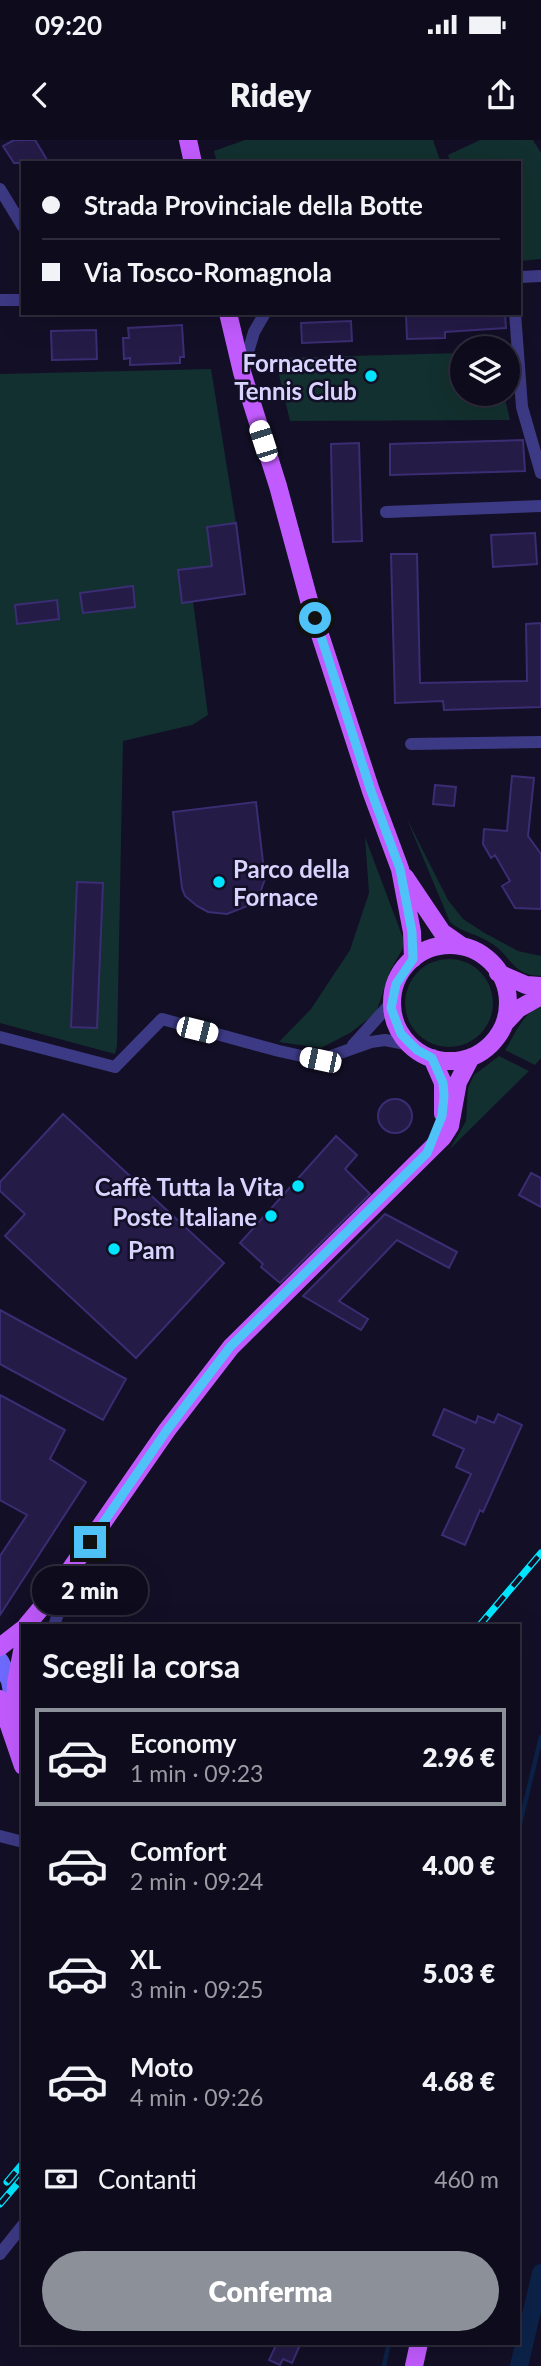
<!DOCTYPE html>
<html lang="it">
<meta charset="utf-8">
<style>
:root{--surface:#0e0b1c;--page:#1c1929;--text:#f1f3f6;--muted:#9b9ba3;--line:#2e2b3b;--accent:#8c9099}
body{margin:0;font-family:Lato,sans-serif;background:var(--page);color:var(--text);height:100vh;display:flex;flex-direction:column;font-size:26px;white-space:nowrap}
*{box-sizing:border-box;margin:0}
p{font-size:23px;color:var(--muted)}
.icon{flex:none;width:38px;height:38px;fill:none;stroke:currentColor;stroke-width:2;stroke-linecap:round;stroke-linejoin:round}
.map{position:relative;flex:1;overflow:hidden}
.sheet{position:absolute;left:21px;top:1484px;width:499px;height:721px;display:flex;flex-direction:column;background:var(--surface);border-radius:0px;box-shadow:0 7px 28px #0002,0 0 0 2px var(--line)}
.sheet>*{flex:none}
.banner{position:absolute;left:21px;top:21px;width:500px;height:154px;border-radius:0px;box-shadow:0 7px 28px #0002,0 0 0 2px var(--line);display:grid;align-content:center;height:154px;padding:0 21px;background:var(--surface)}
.tools{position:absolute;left:450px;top:196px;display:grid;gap:14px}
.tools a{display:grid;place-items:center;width:70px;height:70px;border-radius:50%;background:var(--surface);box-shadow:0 7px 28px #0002,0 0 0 2px var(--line);font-size:35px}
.end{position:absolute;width:32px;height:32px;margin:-16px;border:9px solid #4fc3f7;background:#111;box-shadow:0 0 0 4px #111}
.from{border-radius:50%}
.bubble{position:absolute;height:49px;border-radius:24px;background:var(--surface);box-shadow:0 7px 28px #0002,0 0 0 2px var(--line);font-size:23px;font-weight:800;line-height:49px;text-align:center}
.car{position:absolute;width:21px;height:42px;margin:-21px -10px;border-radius:9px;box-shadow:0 0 5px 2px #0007;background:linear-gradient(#fff 24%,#345 0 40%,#fff 0 76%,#345 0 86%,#fff 0)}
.banner b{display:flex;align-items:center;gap:24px;height:66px;font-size:26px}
.banner b+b{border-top:2px solid var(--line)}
.banner i{width:18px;height:18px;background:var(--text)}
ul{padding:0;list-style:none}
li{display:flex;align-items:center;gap:21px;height:98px;margin:0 14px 10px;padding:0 7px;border:4px solid transparent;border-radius:0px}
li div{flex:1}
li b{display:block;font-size:26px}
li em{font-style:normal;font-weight:800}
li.active{border-color:var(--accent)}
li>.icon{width:63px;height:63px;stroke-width:1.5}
h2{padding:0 21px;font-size:32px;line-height:84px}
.pay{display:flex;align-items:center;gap:18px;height:77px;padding:0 21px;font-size:26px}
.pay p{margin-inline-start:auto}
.button{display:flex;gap:14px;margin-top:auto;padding:14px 21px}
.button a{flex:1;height:80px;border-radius:42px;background:var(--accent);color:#fff;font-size:28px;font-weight:800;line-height:80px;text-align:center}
.status{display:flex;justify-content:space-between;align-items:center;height:49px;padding:0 35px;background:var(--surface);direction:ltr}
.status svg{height:19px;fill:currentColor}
header{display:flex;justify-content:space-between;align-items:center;height:91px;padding:0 21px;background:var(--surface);font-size:32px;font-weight:800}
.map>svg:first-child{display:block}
.green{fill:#12302f}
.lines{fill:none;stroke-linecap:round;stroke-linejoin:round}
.stream{stroke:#0c2248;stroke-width:4.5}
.canal{stroke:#0c2248;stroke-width:18}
.building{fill:#241b47;stroke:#3b2d73;stroke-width:2}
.street{stroke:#3d3a85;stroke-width:12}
.secondary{stroke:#6f6bff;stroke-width:18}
.primary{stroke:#c25bff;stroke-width:18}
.rail-casing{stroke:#00e5ff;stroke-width:7}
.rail{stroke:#130f26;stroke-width:4.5;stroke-dasharray:13;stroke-linecap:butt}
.route{stroke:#4fc3f7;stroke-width:9}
.poi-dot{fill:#00e5ff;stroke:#130f26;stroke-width:2.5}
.labels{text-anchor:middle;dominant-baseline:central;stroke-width:5;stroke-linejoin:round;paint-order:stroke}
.poi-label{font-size:24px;font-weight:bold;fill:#d9d4ff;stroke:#130f26;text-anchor:end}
</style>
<div class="status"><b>09:20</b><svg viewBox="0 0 49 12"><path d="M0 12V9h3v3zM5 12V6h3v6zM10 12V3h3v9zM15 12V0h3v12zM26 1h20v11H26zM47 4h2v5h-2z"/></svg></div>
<header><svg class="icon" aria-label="back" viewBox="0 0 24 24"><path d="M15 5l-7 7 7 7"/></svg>Ridey<svg class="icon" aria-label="share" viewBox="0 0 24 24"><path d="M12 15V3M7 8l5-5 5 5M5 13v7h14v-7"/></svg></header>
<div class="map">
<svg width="541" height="2226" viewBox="0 0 541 2226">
<rect width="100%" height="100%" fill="#130f26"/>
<path class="green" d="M 245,0 L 433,0 L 441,23 L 217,23 L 214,11 Z
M 480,0 L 533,0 L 541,13 L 541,119 L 520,121 L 520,23 L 451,23 L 448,15 Z
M 462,213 L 462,254 L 504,254 L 510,280 L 290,281 L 275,218 Z
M 211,229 L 236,383 L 245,454 L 193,461 L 208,575 L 192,585 L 123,601 L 117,906 L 115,914 L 0,883 L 0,234 Z
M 406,677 L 448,760 L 463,779 L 483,792 L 518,811 L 541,816 L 541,836 C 511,835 512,816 491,803 C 478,794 462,793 450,782 Z
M 365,697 L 403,798 L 403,808 L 390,831 L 376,873 L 350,893 L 321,908 L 279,902 L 311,869 L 350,810 L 369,753 Z
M405 863a44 44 0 1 1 88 0a44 44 0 1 1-88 0Z
M 541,865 L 541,918 L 535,925 L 505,910 C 516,893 522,874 541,865 Z
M 499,916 L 529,931 L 450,1009 L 466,981 L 468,948 L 474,935 Z"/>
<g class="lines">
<path class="stream" d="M 518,1692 L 541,1597
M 384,2226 L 389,2203"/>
<path class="canal" d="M 519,2226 L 541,2133"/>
</g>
<path class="building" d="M 14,0 L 35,0 L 49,23 L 14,23 L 3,6 Z
M 406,173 L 505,173 L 506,188 L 445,192 L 445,198 L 407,199 Z
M 351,181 L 352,201 L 302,203 L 301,183 Z
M 182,185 L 184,217 L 180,217 L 180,223 L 130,225 L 130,218 L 124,219 L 123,198 L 129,198 L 128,188 Z
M 96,190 L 97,219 L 52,220 L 51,191 Z
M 523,300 L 525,331 L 390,335 L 390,304 Z
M 359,303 L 362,401 L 333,402 L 331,304 Z
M 236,383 L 245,454 L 182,463 L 178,430 L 212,426 L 207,387 Z
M 535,393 L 537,424 L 493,427 L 491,395 Z
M 391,414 L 417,414 L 420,543 L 527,541 L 526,484 L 541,483 L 541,567 L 444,570 L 443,561 L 395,563 Z
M 133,446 L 135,467 L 83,473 L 80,453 Z
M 57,460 L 59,479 L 17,484 L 15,465 Z
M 512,636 L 534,638 L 528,696 L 541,714 L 541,769 L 515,768 L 502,746 L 510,741 L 495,715 L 491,718 L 483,704 L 484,689 L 507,691 Z
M 435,645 L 456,647 L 454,666 L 433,664 Z
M 256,662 L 265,739 L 260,753 L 250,765 L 227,774 L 208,772 L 197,766 L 185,756 L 182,748 L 173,672 Z
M 77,742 L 103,743 L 97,888 L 71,887 Z
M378 976a17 17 0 1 1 34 0a17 17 0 1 1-34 0Z
M 63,974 L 224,1123 L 136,1218 L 5,1096 L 25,1074 L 0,1051 L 0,1042 Z
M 336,996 L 357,1015 L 345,1029 L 370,1054 L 280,1143 L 261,1127 L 263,1124 L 240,1103 Z
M 531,1033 L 541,1038 L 541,1067 L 519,1055 Z
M 385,1074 L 457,1112 L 449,1128 L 397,1100 L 339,1161 L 368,1179 L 361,1190 L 303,1156 Z
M 0,1170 L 126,1239 L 103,1280 L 0,1224 Z
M 0,1255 L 65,1290 L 50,1319 L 86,1342 L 0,1475 L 0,1416 L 27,1375 L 0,1360 Z
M 444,1269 L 476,1283 L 478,1276 L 494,1283 L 498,1274 L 522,1285 L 483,1372 L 480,1370 L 465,1405 L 442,1395 L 471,1334 L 456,1327 L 464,1309 L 433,1295 Z
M 277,2203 L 301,2203 L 292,2223 L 283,2219 L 280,2225 L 269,2220 Z"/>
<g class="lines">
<path class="street" d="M 0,49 L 23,87
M 520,137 L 541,136
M 0,160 L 23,160
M 515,173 L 522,267 L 541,333
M 243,229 L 254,192 L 265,173
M 386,372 L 541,366
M 411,604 L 541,602
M 0,897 L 115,927 L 162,879 L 279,911 L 320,920 L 371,902 L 385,900 L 411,905
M 353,905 L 391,863
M 54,1486 L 69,1440
M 0,1696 L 23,1702
M 0,2114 L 23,2085"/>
<path class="secondary" d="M 0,1521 L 10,1541 L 13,1557"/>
<path class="primary" d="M 188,0 L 193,23
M 228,173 L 242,232 L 278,346 L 310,464 L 371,651 L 400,729 L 412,792 L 413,819
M 405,737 L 442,792 L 462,806
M392 863a58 58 0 1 1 116 0a58 58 0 1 1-116 0Z
M 498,833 L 526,845 L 541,846
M 505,883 L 518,869 L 541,856
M 432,918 L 443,943 L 443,974
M 26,1486 L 56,1450 L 167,1290 L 231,1207 L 443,997 L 450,986 L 458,942 L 471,917
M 0,1507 L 23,1489
M 0,1559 L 23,1626
M 14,1593 L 16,1543 L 23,1506
M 414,2226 L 419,2203"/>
<defs>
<path id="rail" d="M 479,1486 L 541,1413
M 7,2042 L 23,2023
M 0,2064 L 23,2037"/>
</defs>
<use href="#rail" class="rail-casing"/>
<use href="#rail" class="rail"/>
</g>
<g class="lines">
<path class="route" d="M 90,1402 L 167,1290 L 230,1207 L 427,1013 L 442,976 L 444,956 L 443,943 L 432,918 L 417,910 L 401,894 L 391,868 L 396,844 L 413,819 L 412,792 L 400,729 L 371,651 L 315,478"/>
</g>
<g class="poi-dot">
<circle cx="371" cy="236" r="7"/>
<circle cx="219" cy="742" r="7"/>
<circle cx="298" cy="1046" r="7"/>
<circle cx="271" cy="1076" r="7"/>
<circle cx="114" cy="1109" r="7"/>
</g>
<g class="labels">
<g class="poi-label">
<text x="357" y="222">Fornacette<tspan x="357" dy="28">Tennis Club</tspan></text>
<text x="233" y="728" text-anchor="start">Parco della<tspan x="233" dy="28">Fornace</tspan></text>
<text x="284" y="1046">Caffè Tutta la Vita</text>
<text x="257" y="1076">Poste Italiane</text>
<text x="128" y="1109" text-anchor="start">Pam</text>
</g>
</g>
</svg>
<div class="tools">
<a><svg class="icon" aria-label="layers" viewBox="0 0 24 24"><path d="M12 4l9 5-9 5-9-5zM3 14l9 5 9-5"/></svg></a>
</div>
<i class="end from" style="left:315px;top:478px"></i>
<i class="end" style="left:90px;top:1402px"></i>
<div class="bubble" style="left:32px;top:1426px;width:116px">2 min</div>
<i class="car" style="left:263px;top:301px;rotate:342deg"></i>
<i class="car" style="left:197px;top:890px;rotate:104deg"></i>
<i class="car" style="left:320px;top:920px;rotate:282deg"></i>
<div class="banner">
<b><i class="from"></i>Strada Provinciale della Botte</b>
<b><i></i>Via Tosco-Romagnola</b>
</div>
<section class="sheet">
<h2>Scegli la corsa</h2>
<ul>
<li class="active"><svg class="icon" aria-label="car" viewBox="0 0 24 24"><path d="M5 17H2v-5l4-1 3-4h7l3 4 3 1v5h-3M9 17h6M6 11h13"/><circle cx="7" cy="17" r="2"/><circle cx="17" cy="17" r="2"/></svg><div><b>Economy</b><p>1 min · 09:23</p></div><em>2.96 €</em></li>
<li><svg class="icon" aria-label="car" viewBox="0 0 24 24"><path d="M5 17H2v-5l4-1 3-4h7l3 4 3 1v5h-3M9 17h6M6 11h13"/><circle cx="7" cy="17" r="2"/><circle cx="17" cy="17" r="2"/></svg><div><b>Comfort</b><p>2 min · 09:24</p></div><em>4.00 €</em></li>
<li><svg class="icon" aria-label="car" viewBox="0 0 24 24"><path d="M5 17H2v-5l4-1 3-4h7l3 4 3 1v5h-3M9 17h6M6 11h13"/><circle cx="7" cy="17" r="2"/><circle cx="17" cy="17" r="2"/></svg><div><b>XL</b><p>3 min · 09:25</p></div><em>5.03 €</em></li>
<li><svg class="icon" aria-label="car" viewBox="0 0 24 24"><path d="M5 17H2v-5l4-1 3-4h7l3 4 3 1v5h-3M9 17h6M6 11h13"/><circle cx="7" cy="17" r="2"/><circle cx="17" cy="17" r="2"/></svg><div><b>Moto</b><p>4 min · 09:26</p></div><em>4.68 €</em></li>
</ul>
<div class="pay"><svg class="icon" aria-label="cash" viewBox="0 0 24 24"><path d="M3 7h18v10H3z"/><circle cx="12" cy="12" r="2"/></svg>Contanti<p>460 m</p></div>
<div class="button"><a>Conferma</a></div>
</section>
</div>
